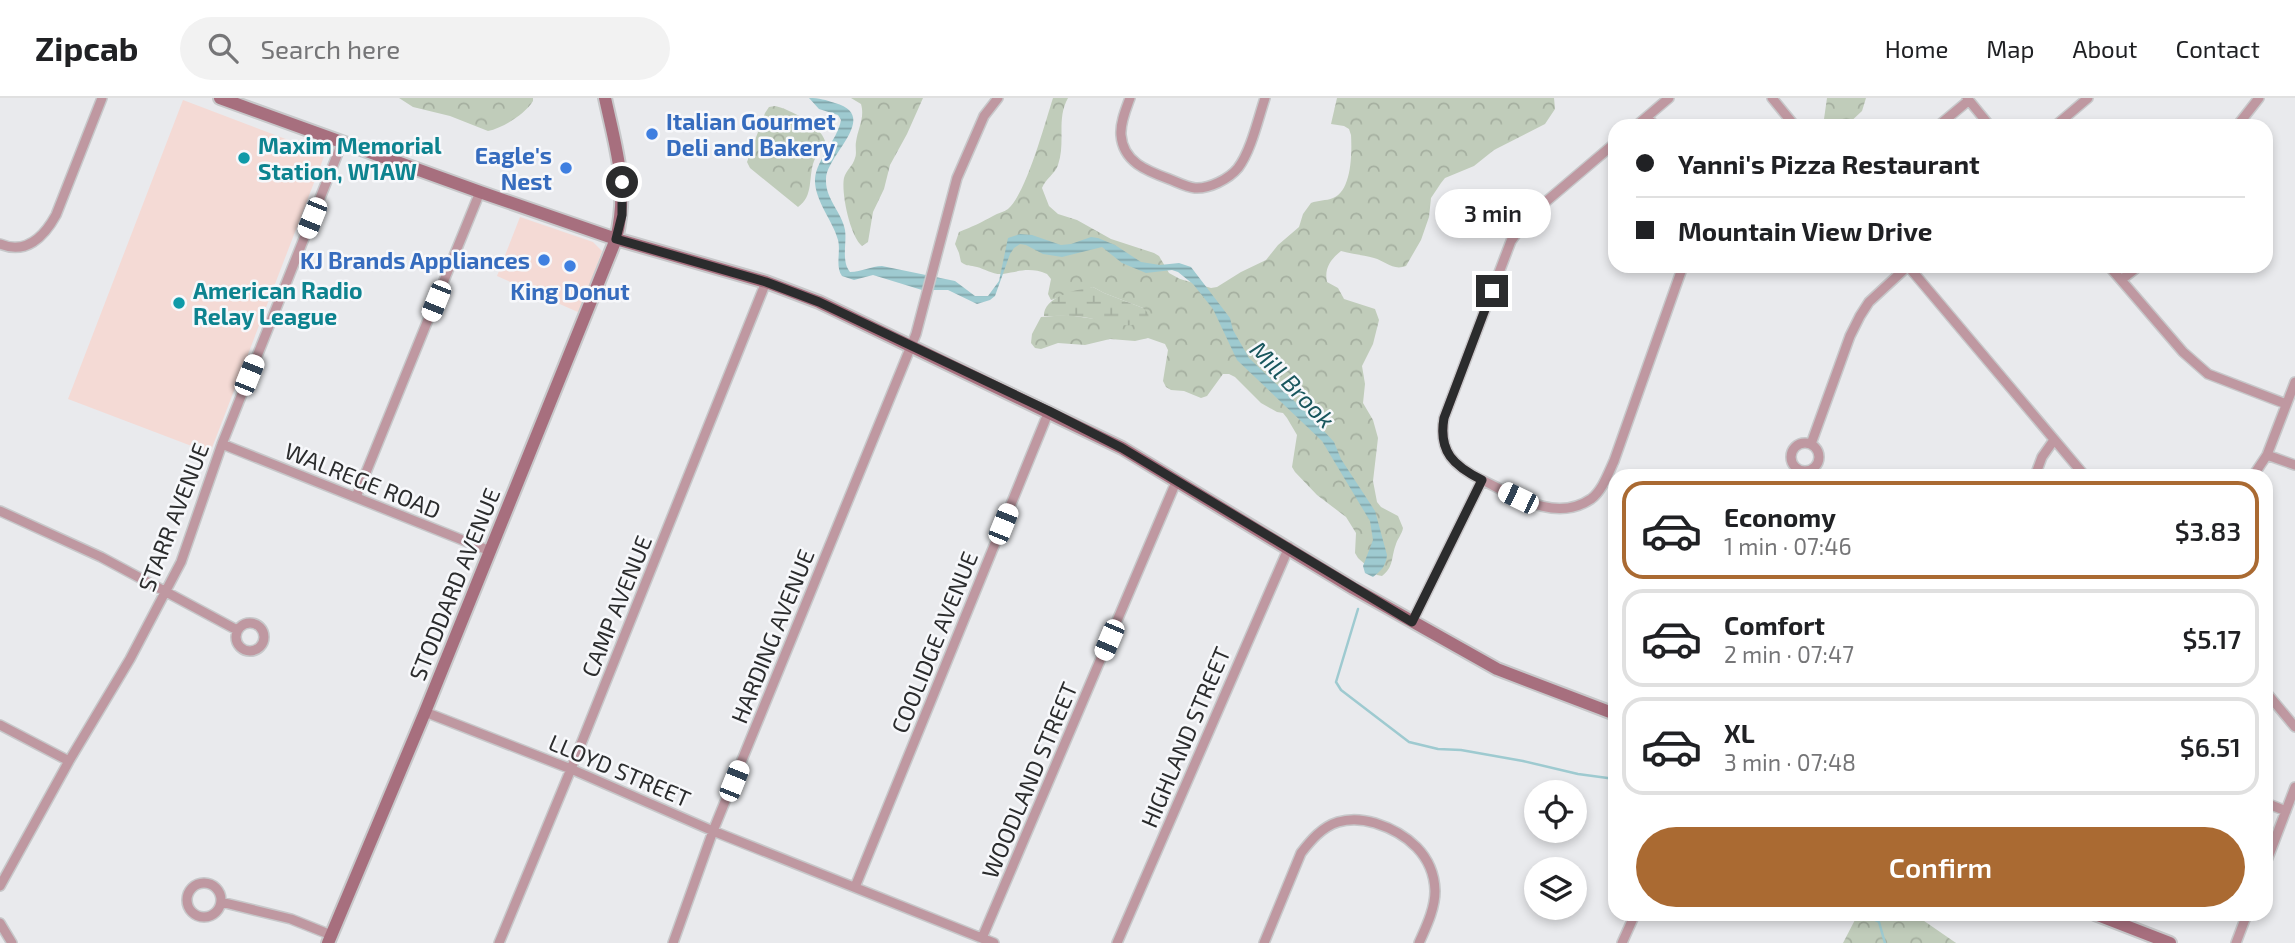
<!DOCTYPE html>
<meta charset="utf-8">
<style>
:root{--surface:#fff;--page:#f2f2f2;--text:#202124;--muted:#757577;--line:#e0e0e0;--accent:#aa6a32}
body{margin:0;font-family:"Exo 2",sans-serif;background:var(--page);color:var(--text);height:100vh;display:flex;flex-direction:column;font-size:26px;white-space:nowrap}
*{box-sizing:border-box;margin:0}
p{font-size:23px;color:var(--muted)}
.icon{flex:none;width:38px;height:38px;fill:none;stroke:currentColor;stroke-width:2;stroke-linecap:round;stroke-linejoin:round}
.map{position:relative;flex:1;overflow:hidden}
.side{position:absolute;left:1608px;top:371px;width:665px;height:452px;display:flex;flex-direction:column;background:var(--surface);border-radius:21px;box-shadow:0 4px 10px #0003}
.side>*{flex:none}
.top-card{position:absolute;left:1608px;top:21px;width:665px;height:154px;border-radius:21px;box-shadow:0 4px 10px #0003;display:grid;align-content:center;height:154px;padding:0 28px;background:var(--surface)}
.buttons{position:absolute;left:1524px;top:682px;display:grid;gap:14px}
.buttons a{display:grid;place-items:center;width:63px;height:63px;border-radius:50%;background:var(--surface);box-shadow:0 4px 10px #0003;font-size:35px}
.end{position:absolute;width:32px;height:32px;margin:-16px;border:9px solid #2b2c2d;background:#fff;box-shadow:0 0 0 4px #fff}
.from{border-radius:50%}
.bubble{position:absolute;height:49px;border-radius:24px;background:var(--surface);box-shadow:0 4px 10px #0003;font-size:23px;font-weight:600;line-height:49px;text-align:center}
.car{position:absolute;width:21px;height:42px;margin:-21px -10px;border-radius:9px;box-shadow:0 0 5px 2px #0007;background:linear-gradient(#fff 24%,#345 0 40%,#fff 0 76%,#345 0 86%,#fff 0)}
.top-card b{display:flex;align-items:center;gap:24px;height:66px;font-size:26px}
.top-card b+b{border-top:2px solid var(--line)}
.top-card i{width:18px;height:18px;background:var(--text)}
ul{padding:12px 0 0;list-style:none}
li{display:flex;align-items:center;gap:21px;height:98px;margin:0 14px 10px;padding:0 14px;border:4px solid var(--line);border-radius:21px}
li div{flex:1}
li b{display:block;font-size:26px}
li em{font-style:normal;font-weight:600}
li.active{border-color:var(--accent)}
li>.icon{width:63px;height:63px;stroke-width:1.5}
.action{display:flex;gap:14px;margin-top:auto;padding:14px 28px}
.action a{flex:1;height:80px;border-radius:42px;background:var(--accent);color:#fff;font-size:28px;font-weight:600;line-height:80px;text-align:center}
header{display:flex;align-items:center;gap:42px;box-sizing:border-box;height:98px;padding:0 35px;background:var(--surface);border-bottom:2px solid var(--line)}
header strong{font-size:33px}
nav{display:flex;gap:38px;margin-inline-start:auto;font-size:24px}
.search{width:490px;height:63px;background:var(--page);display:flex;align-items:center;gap:18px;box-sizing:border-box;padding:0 24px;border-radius:38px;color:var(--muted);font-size:26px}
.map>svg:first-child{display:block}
.commercial{fill:#f4dad5}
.forest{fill:url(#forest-crowns)}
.wetland{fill:url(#wetland-marsh)}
.water{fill:url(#water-rules)}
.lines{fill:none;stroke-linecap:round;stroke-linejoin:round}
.stream{stroke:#9ecad0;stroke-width:2.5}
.street-casing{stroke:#c7c8ca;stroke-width:12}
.secondary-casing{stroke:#c7c8ca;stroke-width:16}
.street{stroke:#bf98a1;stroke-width:9}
.secondary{stroke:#a76f7e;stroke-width:12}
.route{stroke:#2b2c2d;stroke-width:9}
.shop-dot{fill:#3f7fe0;stroke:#f7f8fb;stroke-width:2.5}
.culture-dot{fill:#0f9aa8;stroke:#f7f8fb;stroke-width:2.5}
.labels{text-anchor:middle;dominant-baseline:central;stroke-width:5;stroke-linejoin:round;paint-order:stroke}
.shop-label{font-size:23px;font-weight:bold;fill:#366cbe;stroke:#f7f8fb;text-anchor:end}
.culture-label{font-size:23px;font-weight:bold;fill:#0d838f;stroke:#f7f8fb;text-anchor:start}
.street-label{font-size:23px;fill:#2b2c2d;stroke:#f7f8fb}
.water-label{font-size:24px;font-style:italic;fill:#18565d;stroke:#f7f8fb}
</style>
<header>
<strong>Zipcab</strong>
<div class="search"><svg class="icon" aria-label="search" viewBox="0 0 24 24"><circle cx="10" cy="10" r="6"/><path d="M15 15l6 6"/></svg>Search here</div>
<nav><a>Home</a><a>Map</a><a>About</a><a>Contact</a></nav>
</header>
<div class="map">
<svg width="2295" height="845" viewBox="0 0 2295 845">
<defs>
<pattern id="forest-crowns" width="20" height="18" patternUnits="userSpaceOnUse" patternTransform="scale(1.75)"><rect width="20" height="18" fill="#c0ccba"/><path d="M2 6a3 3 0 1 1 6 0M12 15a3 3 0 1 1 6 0" fill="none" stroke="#a5afa0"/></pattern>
<pattern id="wetland-marsh" width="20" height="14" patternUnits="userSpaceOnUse" patternTransform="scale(1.75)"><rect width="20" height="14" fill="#c0ccba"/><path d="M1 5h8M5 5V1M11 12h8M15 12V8" fill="none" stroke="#a5afa0"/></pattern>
<pattern id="water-rules" width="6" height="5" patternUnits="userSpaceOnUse" patternTransform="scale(1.75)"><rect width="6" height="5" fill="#9ecad0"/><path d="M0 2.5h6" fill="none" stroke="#81a4a9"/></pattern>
</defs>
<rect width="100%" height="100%" fill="#e9eaed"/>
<path class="commercial" d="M 183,2 L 325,56 L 210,355 L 68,301 Z
M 520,119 L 593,144 L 602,153 L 580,215 L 497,178 Z"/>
<path class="forest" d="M 399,0 L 533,0 L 533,3 C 525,16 503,30 488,33 L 450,18 L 413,9 Z
M 851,0 L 923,0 L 907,36 L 890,67 L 884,91 L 873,114 L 868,144 L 862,148 C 850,138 841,95 844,80 C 846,72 853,68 855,60 C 857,55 855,49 856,44 C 858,30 865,20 861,6 Z
M 1053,0 L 1068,0 C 1056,21 1066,44 1058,67 C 1055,76 1046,80 1042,90 L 1049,108 L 1058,116 L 1077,122 L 1111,141 L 1154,155 L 1159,158 L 1169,175 L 1180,181 L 1211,190 L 1217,189 L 1241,174 L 1266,162 L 1278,147 L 1299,129 L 1303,116 L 1311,105 C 1318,102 1326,103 1333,100 C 1352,93 1352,54 1351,37 L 1349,31 L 1344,28 L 1331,26 L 1337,0 L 1554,0 L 1555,11 L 1545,26 L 1494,52 L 1474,68 L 1445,80 L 1441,85 L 1431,100 L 1429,119 L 1421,142 L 1406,168 C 1393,173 1385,163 1374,160 C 1363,157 1352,156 1341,153 C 1331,161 1324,170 1327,184 L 1338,190 L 1344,201 L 1375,211 L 1379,222 L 1373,246 L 1362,268 L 1365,286 L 1363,305 L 1373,322 L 1378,340 L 1373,383 L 1377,404 L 1381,409 L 1398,418 L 1403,430 C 1402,436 1398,440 1396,446 C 1391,459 1394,469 1382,478 L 1377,477 L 1358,460 L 1355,455 L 1356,435 L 1346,419 L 1317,397 L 1295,374 L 1292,369 L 1297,337 L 1287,320 L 1283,315 L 1277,314 L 1261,305 L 1235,279 L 1229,276 L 1223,276 L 1207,298 L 1201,300 L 1184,293 L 1171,292 L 1166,289 L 1163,283 L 1168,252 L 1165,246 L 1148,240 L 1135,243 L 1110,241 L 1085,247 L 1058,245 L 1041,251 L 1035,250 L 1031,245 L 1032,236 L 1041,219 L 1067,217 L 1095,221 L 1143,210 L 1104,195 L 1093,189 L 1051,202 L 1048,196 L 1051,181 L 1047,176 C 1030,169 1020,173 1003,176 C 993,177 985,171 977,169 C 970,167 967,169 961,164 L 959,155 L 955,146 L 959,134 C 972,129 982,124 993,118 C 998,115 1004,114 1008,111 C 1026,96 1045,25 1053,0 Z
M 1827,0 L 1866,0 L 1862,13 L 1846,28 L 1823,28 Z
M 775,8 C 790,11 821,28 825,43 C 822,49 817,56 814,63 C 808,79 814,98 798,109 L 750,70 L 747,64 L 765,15 L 769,9 Z
M 1858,816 L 1914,816 L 1956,845 L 1843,845 Z"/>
<path class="wetland" d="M 1093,189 L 1104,195 L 1143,210 L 1148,215 L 1149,221 C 1124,235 1107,222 1083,219 C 1070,217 1057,218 1044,218 C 1043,199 1077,191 1093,189 Z"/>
<path class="water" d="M 809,0 C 819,0 826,2 835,5 C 881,18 826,57 826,81 C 825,101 842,114 845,132 C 847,145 841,163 850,174 C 862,174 871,168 882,168 L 955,183 L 975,198 L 988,198 L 999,183 L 1008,140 L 1020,136 L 1032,137 L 1061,147 L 1071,146 L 1091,139 L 1098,140 L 1115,147 L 1141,164 L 1160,167 L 1179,165 L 1191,169 L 1230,220 L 1233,232 L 1249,260 L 1312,320 L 1334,344 L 1341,361 L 1375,413 L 1387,457 C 1386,468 1381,473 1373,479 L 1365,475 L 1363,468 L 1373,442 L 1370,423 L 1322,343 L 1237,262 L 1213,211 L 1193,186 L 1178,174 L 1172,172 L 1146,175 L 1122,165 L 1102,149 L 1062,159 L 1043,156 L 1026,147 L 1020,146 L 1014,150 L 1010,156 L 995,198 L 990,202 L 977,206 L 948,192 L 922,192 L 873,177 L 854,182 L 842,178 C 835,169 841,153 838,142 C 833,123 814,102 815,81 C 817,60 837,43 841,22 L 838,17 L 819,11 Z"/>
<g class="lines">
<path class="stream" d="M 1358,511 L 1336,584 L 1341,592 L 1409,644 L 1438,651 L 1461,652 L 1523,663 L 1578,676 L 1615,681
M 1863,816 L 1879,824 L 1885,845"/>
<defs>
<path id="street" d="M 1130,0 C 1126,11 1120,25 1121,37 C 1123,64 1147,73 1169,81 C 1177,84 1186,89 1195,90 C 1209,91 1229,81 1238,70 C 1251,53 1258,21 1265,0
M 1772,0 L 1795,28
M 1967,0 L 1990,28
M 1647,19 L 1655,28
M 1636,28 L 1669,0
M 1938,28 L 1968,3
M 2055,28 L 2088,0
M 2237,28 L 2259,0
M 0,146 C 26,157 44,139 56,117 L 102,0
M 1908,168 L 2085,378
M 2109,168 L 2183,254 L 2208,276 L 2286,306
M 2121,182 L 2139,168
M1791 359a14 14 0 1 1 28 0a14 14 0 1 1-28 0Z
M 222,346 L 490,453
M 1811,346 L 1850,238 L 1860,218 L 1869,204 L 1908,168
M 2267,357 L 2295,367
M 2035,378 L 2042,359 L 2054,342
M 2253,378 L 2267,357 L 2295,284
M 1482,382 C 1515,398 1556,425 1591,401 C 1602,393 1608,376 1614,363 L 1683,168
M 356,399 L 480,94
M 0,413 L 101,459 L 237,532
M 1412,524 L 1482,382 C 1454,368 1438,354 1444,320 L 1511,143 L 1529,118 L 1615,45
M236 539a14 14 0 1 1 28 0a14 14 0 1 1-28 0Z
M 2266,594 L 2295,629
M 425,614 L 571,671 L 713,733 L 994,845
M 0,627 L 69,663
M 2266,705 L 2286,713
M 2266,765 L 2295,689
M187 802a17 17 0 1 1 34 0a17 17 0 1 1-34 0Z
M 0,788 L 69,663 L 130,561 L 181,464 L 222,346 L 342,45
M 855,789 L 1049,313
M 221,804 L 291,821 L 331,837
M 0,825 L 12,845
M 982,840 L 1176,384
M 499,845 L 571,671 L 766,184
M 673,845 L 713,733 L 916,236 L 957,80 L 984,18 L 998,0
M 1117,845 L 1289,449
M 1264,845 L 1301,755 C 1311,742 1322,729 1338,724 C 1351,720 1362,721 1375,725 C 1407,735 1434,757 1435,793 C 1435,811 1426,829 1419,845
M 1622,845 L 1635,816
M 2236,845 L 2247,816"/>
<path id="secondary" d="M 220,0 L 480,94 L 616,141 L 766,184 L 819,204 L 1122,350 L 1353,490 L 1497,571 L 1615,616
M 2095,816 L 2170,845
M 328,845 L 425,614 L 616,141 C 629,89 616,51 605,0"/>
</defs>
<use href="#street" class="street-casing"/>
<use href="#secondary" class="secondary-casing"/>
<use href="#street" class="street"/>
<use href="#secondary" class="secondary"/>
</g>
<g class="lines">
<path class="route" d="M 622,84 L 622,117 L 616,141 L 766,184 L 819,204 L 1049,313 L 1122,350 L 1412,524 L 1482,382 C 1454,368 1438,354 1444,320 L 1492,193"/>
</g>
<g class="shop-dot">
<circle cx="652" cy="36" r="7"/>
<circle cx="566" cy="70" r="7"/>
<circle cx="544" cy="162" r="7"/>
<circle cx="570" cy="168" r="7"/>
</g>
<g class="culture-dot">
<circle cx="244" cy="60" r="7"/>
<circle cx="179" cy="205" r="7"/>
</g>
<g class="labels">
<g class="shop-label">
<text x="666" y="23" text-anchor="start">Italian Gourmet<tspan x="666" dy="26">Deli and Bakery</tspan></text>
<text x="552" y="57">Eagle's<tspan x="552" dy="26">Nest</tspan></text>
<text x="530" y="162">KJ Brands Appliances</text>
<text x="570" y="193" text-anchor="middle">King Donut</text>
</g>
<g class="culture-label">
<text x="258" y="47">Maxim Memorial<tspan x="258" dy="26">Station, W1AW</tspan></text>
<text x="193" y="192">American Radio<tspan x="193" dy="26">Relay League</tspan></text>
</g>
<g class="street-label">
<text transform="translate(363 382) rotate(22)">WALREGE ROAD</text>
<text transform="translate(173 419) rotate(-69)">STARR AVENUE</text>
<text transform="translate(454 486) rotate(-68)">STODDARD AVENUE</text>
<text transform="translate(616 508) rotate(-68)">CAMP AVENUE</text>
<text transform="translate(772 538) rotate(-68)">HARDING AVENUE</text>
<text transform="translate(934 544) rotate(-68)">COOLIDGE AVENUE</text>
<text transform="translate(1185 639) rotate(-67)">HIGHLAND STREET</text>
<text transform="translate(620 672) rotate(23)">LLOYD STREET</text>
<text transform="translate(1029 682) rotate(-67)">WOODLAND STREET</text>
</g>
<g class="water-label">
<text transform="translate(1293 286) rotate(46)">Mill Brook</text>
</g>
</g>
</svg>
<div class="buttons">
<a><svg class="icon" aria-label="locate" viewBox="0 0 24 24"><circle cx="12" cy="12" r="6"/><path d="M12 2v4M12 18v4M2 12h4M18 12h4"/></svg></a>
<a><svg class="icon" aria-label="layers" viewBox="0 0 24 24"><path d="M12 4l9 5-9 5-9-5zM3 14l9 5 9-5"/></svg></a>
</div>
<i class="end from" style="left:622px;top:84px"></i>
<i class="end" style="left:1492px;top:193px"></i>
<div class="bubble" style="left:1435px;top:91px;width:116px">3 min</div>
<i class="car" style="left:312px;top:120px;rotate:202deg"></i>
<i class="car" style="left:436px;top:203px;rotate:202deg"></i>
<i class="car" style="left:249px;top:277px;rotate:22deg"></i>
<i class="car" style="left:1518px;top:400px;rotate:296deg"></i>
<i class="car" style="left:1003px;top:426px;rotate:22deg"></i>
<i class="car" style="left:1109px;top:542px;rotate:203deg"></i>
<i class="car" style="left:734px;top:683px;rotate:22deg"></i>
<div class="top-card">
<b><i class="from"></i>Yanni's Pizza Restaurant</b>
<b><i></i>Mountain View Drive</b>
</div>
<section class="side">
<ul>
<li class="active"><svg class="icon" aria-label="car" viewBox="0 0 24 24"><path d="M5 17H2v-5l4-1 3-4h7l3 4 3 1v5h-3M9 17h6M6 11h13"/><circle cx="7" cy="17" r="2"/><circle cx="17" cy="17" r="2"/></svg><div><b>Economy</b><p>1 min · 07:46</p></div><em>$3.83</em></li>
<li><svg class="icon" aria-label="car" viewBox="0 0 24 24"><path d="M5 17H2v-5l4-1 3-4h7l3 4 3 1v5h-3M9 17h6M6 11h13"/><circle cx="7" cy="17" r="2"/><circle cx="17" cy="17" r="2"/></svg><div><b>Comfort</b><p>2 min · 07:47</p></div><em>$5.17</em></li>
<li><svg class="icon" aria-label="car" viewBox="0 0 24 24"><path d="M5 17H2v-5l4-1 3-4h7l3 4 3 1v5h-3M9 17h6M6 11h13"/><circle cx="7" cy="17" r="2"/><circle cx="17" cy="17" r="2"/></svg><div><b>XL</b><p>3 min · 07:48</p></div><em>$6.51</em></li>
</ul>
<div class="action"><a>Confirm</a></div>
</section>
</div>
